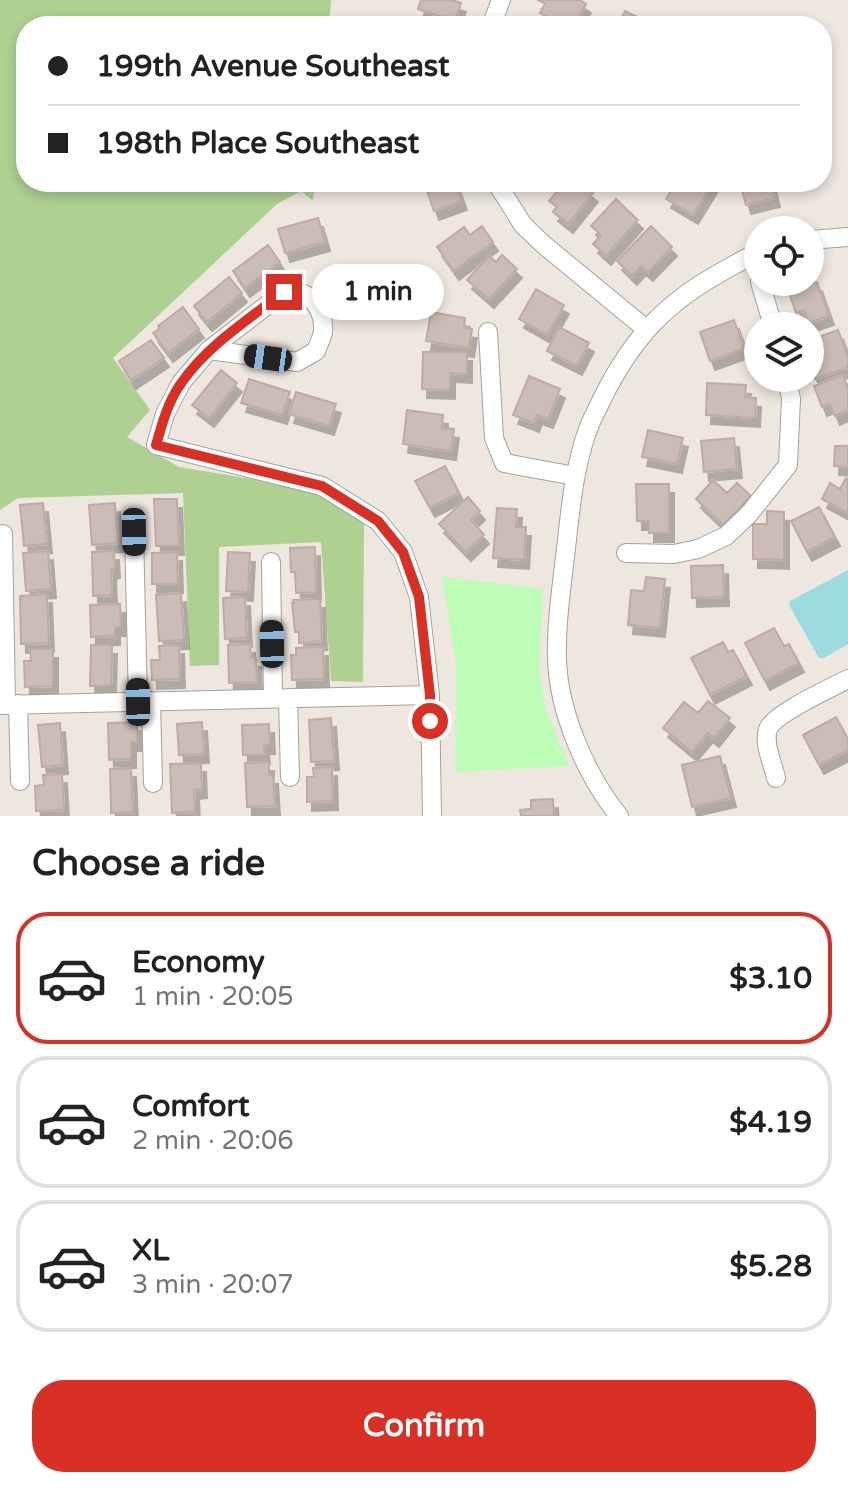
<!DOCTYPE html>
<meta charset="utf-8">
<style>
:root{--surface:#fff;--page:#f6f6f6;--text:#222;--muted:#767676;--line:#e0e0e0;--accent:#d93025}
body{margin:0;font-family:"Varela Round",sans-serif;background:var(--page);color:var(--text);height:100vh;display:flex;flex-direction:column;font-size:30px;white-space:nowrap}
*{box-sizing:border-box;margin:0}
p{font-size:26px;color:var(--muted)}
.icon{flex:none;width:44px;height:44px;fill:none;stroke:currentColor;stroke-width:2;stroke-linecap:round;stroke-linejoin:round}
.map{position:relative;height:816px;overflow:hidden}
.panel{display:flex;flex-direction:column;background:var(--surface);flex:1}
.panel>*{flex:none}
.hud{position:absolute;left:16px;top:16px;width:816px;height:176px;border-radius:32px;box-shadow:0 4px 12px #0003;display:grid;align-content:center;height:176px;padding:0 32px;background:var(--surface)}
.buttons{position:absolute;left:744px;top:216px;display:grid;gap:16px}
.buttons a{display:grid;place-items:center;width:80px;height:80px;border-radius:50%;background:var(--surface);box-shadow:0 4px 12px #0003;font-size:40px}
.end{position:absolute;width:36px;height:36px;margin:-18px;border:10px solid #d93025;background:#fff;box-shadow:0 0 0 4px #fff}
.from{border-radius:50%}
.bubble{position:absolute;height:56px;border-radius:28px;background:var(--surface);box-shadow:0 4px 12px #0003;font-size:26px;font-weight:700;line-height:56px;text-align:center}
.car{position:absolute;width:24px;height:48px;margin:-24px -12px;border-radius:10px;box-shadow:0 0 6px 2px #0007;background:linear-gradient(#222 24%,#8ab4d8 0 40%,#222 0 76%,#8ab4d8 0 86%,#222 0)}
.hud b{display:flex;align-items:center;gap:28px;height:76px;font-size:30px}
.hud b+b{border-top:2px solid var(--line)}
.hud i{width:20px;height:20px;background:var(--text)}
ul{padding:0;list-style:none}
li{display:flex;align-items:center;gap:24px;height:132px;margin:0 16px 12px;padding:0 16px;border:4px solid var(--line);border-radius:32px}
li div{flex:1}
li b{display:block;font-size:30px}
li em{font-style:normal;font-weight:700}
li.current{border-color:var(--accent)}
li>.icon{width:72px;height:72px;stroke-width:1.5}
h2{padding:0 32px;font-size:36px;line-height:96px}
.primary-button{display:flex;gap:16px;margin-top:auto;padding:16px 32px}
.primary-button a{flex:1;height:92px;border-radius:32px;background:var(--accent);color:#fff;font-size:32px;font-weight:700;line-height:92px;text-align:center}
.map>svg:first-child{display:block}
.forest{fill:#aed091}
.park{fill:#bdfdb8}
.water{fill:#9cdbdf}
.building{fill:#cabcb6;stroke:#c0aaa1;stroke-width:2;filter:url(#shadow)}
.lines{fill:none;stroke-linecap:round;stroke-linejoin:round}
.minor-casing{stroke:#a2a2a2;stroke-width:20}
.minor{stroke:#fff;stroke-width:18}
.route{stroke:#d93025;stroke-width:10}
</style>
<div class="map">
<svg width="848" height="816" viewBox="0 0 848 816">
<defs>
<filter id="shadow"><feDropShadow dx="5" dy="9" stdDeviation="0" flood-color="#0004"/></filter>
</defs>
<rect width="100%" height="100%" fill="#eee7e0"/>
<path class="forest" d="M 0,0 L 331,0 L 329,26 L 26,26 L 26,182 L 315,182 L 313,201 L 301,191 L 277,204 L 113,358 L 150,410 L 127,437 L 179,467 L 257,480 L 322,495 L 364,521 L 363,682 L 331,681 L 321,542 L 219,547 L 219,665 L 190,666 L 183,493 L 18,498 L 0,510 Z"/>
<path class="park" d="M 442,577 L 543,589 L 539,668 L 545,707 L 569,766 L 455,772 L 456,665 Z"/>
<path class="water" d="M 848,570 L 848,644 L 824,658 L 819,658 L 789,605 L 790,601 Z"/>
<path class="building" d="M 421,0 L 452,0 L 461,3 L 455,21 L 418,9 Z
M 538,0 L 580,0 L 586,4 L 573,26 L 562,26 L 540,13 L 545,4 Z
M 625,11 L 652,24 L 651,26 L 617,26 Z
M 424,182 L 455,182 L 462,201 L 434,211 Z
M 565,182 L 579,182 L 593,193 L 568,224 L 553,212 L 557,207 L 549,201 Z
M 676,182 L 709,182 L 712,184 L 693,215 L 666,199 Z
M 740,182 L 771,182 L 775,198 L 746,205 Z
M 616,199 L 638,220 L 606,256 L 593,244 L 601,235 L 591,226 Z
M 318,218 L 325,242 L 285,253 L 278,229 Z
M 482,226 L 493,242 L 454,271 L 437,247 L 464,227 L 470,235 Z
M 651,226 L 672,247 L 648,272 L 641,266 L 632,276 L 617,261 Z
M 268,245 L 280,262 L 245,288 L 233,271 Z
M 502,255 L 517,269 L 489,299 L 467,280 L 489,256 L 496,262 Z
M 229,277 L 242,293 L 207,322 L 194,306 Z
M 817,282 L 829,316 L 808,323 L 804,310 L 796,313 L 789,292 Z
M 536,289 L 564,305 L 547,335 L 519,319 Z
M 183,307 L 199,329 L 168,353 L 153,333 L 160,328 L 158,326 Z
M 431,312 L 465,318 L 464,328 L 472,329 L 469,348 L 426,341 Z
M 734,320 L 744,349 L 710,361 L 700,332 Z
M 559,327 L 589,343 L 577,366 L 547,351 Z
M 838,330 L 848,357 L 848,367 L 815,379 L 810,366 L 810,359 L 821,355 L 815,338 Z
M 151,340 L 164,358 L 131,380 L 119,361 Z
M 423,352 L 467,352 L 467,374 L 450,373 L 450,390 L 422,389 Z
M 221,370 L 237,383 L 209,418 L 192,405 Z
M 843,375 L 848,389 L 848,410 L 835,416 L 830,404 L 822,407 L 814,386 Z
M 529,376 L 560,389 L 548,419 L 537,415 L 534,423 L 513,415 Z
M 249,379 L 290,392 L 282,415 L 241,403 Z
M 707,383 L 746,385 L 745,397 L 756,398 L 755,418 L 706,415 Z
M 296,392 L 336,404 L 329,426 L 289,414 Z
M 407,410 L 443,415 L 442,428 L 454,429 L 451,451 L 403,444 Z
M 648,430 L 683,438 L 677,464 L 642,457 Z
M 734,438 L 737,469 L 704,472 L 701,441 Z
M 835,446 L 848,446 L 848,467 L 834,466 Z
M 445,466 L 459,493 L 430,508 L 415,481 Z
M 846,478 L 848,479 L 848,513 L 822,499 L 830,483 L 840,489 Z
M 713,480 L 727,493 L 737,483 L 751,496 L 723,525 L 696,499 Z
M 636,484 L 669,484 L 669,533 L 649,533 L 649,521 L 637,521 Z
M 468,497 L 480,511 L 471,520 L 484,535 L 466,552 L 439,524 Z
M 154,499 L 177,499 L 179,546 L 156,546 Z
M 43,503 L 47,544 L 24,546 L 20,505 Z
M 115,503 L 118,543 L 92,545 L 89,505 Z
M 819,507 L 835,537 L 807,552 L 791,521 Z
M 497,508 L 517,509 L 516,527 L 526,527 L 524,560 L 493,558 Z
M 767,511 L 784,512 L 784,560 L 753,559 L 753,524 L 767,524 Z
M 315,547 L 316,592 L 296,593 L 295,572 L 291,572 L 290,548 Z
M 48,551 L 51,589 L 26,591 L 23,553 Z
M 114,551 L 115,569 L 111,570 L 112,595 L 93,596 L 92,552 Z
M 177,552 L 178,584 L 152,584 L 152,553 Z
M 228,552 L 250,553 L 248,592 L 226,591 Z
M 723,565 L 724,597 L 692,598 L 691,566 Z
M 646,577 L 665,579 L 660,628 L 628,625 L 631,590 L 644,591 Z
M 181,593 L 184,640 L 159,641 L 156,595 Z
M 47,594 L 49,643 L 21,644 L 20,596 Z
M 245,597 L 247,638 L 225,639 L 223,598 Z
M 320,599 L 322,641 L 299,643 L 299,632 L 295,632 L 292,603 L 294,603 L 293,600 Z
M 120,604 L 121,627 L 115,627 L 115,636 L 91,637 L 90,605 Z
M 774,628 L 784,646 L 789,644 L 799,663 L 765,681 L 745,643 Z
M 723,642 L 728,652 L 733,650 L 747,676 L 710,695 L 691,658 Z
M 250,644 L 251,658 L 256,658 L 257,682 L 229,683 L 228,645 Z
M 91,645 L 112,645 L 111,686 L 90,686 Z
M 179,645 L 180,679 L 152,680 L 151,660 L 160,660 L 159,646 Z
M 323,647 L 324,679 L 292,680 L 291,655 L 296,655 L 296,648 Z
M 30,649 L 53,649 L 53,686 L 25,687 L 24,661 L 31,661 Z
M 708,701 L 730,718 L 714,738 L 708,733 L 692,752 L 663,728 L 684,702 L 698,713 Z
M 836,717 L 848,739 L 848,750 L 819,765 L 803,735 Z
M 331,718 L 334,761 L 311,762 L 309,720 Z
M 137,722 L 137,742 L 131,742 L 131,759 L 109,760 L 108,723 Z
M 202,722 L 204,754 L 179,755 L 177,724 Z
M 60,723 L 63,765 L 42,767 L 38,725 Z
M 269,724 L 270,745 L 264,745 L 265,755 L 243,755 L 242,725 Z
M 720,756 L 731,798 L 692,807 L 682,765 Z
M 269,762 L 269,775 L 273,775 L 275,806 L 247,807 L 245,763 Z
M 201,763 L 202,789 L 194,790 L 195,812 L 172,813 L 170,764 Z
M 332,767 L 333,801 L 307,802 L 307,777 L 314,777 L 313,768 Z
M 131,768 L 133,812 L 111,813 L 110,769 Z
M 62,774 L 64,810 L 36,811 L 35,786 L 44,785 L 43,775 Z
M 553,799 L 554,816 L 521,816 L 520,810 L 531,809 L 531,800 Z"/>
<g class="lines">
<defs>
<path id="minor" d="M 491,26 L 501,0
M 496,182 L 523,225 L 544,245 L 646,329
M 810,240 L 848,237
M 760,282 L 773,326
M 488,332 L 494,438 L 504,463 L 575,476
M 209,350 L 284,292 C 308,286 325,309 323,332 C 322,338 318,345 316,351 L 297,362 L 209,350 L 181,383 L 165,414 L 156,445 L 322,486 L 378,521 L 403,552 L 419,597 L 430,695 L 432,816
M 134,532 L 138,702
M 3,534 L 6,705
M 626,553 L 674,554 L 698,549 L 726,536 L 749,514 L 788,465 L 791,399 L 787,378
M 271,562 L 273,699
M 288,698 L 290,777
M 151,701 L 153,783
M 18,704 L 20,781
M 0,705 L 430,695
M 776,778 C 773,764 763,743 768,729 C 775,713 831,688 848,679
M 619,816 C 586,775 559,713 557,660 C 556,626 561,591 565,557 C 570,515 573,472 587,432 C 591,420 597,410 602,399 C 632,338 666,302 725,270 C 736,264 747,257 758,253"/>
</defs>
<use href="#minor" class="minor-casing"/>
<use href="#minor" class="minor"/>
</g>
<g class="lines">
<path class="route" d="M 284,292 C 249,319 208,345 182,382 C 168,401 162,424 156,445 L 322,486 L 378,521 L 403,552 L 419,597 L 430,695 L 430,721"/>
</g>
</svg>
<div class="buttons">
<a><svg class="icon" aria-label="locate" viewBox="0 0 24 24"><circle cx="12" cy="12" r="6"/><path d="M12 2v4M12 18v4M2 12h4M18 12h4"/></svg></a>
<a><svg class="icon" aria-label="layers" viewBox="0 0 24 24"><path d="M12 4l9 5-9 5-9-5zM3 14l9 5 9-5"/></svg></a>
</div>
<i class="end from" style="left:430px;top:721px"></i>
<i class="end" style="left:284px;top:292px"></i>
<div class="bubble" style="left:312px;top:264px;width:132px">1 min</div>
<i class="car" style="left:268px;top:358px;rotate:278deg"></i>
<i class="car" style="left:134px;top:532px;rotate:179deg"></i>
<i class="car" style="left:272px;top:644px;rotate:359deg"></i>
<i class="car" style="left:138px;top:702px;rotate:359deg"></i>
<div class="hud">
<b><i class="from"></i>199th Avenue Southeast</b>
<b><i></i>198th Place Southeast</b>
</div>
</div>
<section class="panel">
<h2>Choose a ride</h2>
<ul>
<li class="current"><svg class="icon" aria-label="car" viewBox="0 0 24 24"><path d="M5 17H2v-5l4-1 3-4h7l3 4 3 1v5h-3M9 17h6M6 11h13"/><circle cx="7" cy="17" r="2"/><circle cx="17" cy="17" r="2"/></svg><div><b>Economy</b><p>1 min · 20:05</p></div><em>$3.10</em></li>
<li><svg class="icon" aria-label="car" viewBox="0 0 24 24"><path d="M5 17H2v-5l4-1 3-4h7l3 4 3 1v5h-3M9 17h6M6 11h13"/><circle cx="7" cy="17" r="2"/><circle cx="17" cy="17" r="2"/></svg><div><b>Comfort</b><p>2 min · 20:06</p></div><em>$4.19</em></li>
<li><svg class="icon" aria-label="car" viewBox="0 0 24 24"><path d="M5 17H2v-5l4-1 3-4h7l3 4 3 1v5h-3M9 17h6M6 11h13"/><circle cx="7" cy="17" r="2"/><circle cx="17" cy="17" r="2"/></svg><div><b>XL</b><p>3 min · 20:07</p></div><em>$5.28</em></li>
</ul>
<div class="primary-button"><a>Confirm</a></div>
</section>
